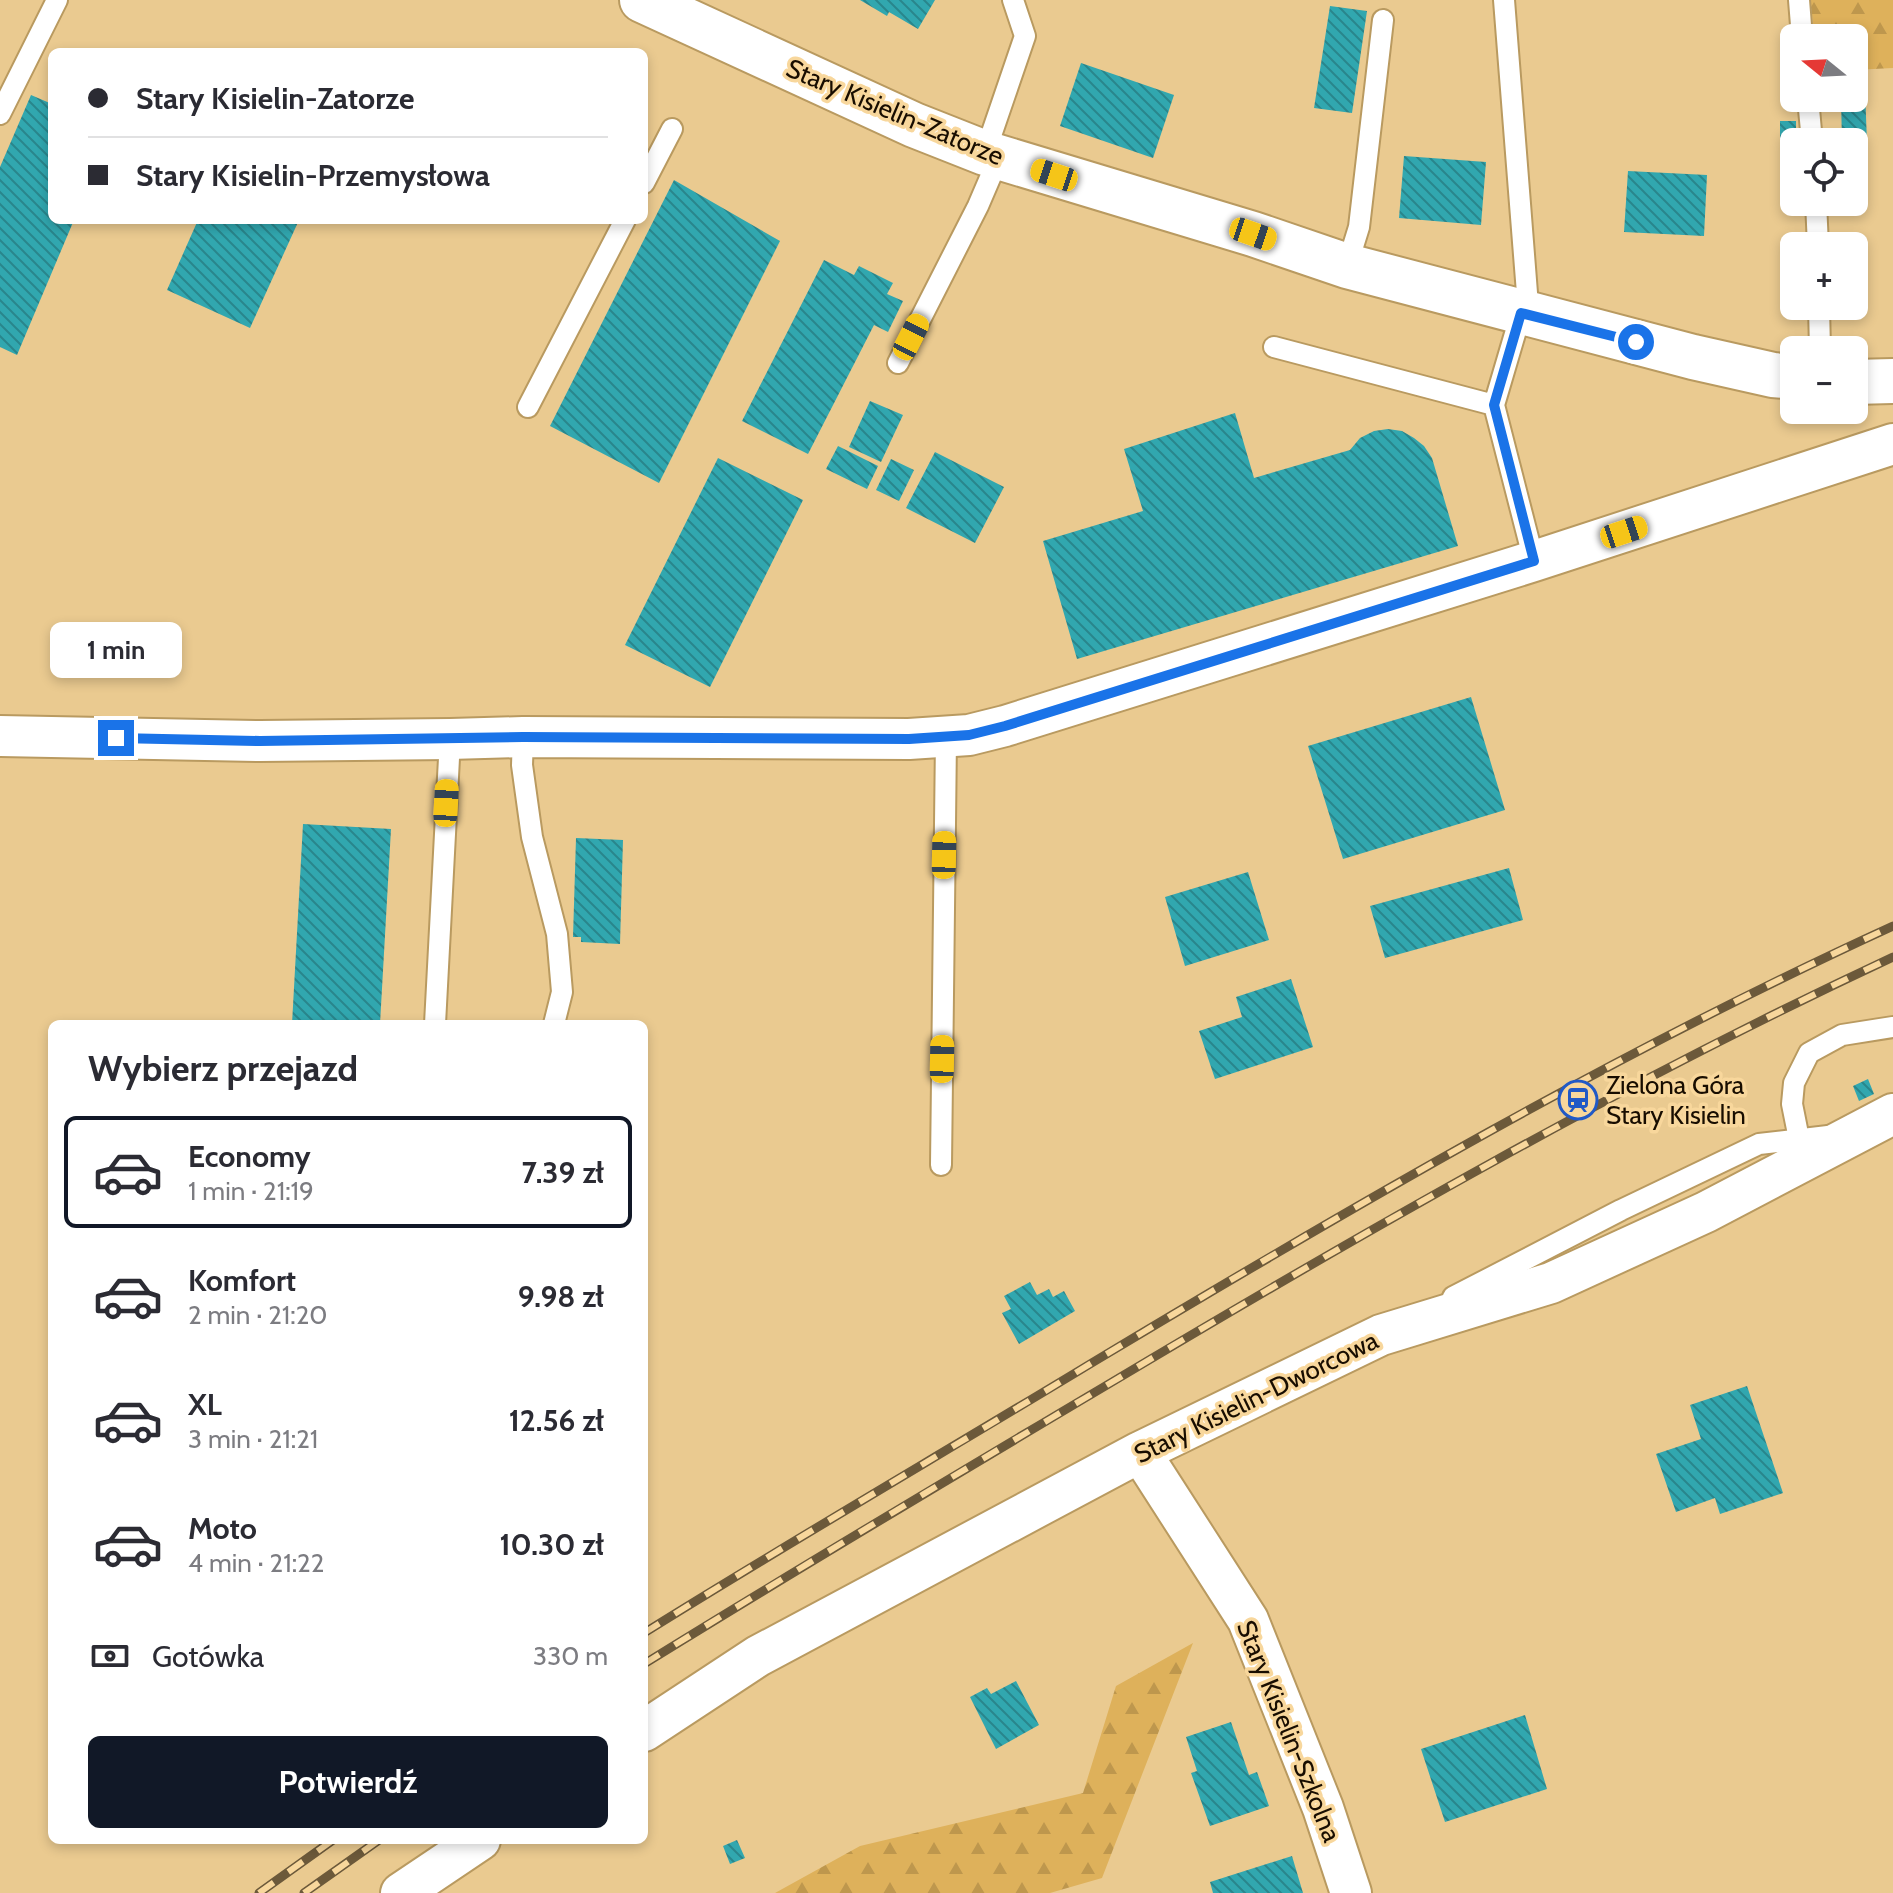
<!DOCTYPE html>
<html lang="pl">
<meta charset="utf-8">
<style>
:root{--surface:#fff;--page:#f7f7f7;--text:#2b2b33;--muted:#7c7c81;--line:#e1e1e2;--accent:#111827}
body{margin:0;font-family:Cabin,sans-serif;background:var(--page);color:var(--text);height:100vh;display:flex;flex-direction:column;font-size:30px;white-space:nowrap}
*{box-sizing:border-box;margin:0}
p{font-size:26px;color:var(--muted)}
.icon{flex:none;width:44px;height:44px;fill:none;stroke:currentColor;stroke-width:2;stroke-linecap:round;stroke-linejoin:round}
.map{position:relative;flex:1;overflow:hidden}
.sheet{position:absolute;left:48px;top:1020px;width:600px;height:824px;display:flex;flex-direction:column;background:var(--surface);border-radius:12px;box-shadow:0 4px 12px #0003}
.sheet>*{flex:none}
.hud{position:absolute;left:48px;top:48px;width:600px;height:176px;border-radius:12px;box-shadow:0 4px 12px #0003;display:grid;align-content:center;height:176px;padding:0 40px;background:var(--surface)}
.needle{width:52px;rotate:288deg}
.fabs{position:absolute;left:1780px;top:24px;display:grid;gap:16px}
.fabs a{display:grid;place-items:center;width:88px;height:88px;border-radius:12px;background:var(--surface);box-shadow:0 4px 12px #0003;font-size:40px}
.end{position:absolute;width:36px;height:36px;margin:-18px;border:10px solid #1a73e8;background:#fff;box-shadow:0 0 0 4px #fff}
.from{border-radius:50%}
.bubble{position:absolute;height:56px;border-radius:12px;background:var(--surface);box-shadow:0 4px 12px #0003;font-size:26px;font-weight:700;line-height:56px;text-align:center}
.car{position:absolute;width:24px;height:48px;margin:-24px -12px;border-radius:10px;box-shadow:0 0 6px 2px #0007;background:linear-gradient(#f5c518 24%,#345 0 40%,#f5c518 0 76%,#345 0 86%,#f5c518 0)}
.hud b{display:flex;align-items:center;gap:28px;height:76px;font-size:30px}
.hud b+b{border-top:2px solid var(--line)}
.hud i{width:20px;height:20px;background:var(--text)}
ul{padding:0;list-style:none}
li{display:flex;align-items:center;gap:24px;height:112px;margin:0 16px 12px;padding:0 24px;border:4px solid transparent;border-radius:12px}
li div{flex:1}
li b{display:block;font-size:30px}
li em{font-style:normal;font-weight:700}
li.on{border-color:var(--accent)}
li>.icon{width:72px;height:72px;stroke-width:1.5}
h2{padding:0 40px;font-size:36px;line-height:96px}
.pay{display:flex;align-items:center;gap:20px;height:88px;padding:0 40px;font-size:30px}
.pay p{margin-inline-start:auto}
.cta{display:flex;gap:16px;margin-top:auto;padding:16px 40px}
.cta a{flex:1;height:92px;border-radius:12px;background:var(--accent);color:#fff;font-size:32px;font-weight:700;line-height:92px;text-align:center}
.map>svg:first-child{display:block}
.forest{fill:url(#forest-firs)}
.building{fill:url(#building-back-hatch)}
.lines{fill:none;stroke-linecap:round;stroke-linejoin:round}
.lane-casing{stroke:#b99a60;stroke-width:24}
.street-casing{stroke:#b99a60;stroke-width:44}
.secondary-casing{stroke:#b99a60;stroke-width:48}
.lane{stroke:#fff;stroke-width:20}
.street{stroke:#fff;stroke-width:40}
.secondary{stroke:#fff;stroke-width:44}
.rail-casing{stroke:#6c593a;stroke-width:9}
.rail{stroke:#f8d79c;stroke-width:6;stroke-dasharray:18;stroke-linecap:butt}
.route{stroke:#1a73e8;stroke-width:10}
.labels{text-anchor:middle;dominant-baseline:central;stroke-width:7;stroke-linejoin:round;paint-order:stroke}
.street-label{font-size:26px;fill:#180d00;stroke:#f8d79c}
.poi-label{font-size:26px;fill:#180d00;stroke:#f8d79c;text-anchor:start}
</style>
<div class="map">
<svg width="1893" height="1893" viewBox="0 0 1893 1893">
<defs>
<pattern id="forest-firs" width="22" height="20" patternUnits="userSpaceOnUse" patternTransform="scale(2)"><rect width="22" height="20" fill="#deb15b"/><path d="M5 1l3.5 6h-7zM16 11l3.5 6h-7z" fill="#be974d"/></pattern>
<pattern id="building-back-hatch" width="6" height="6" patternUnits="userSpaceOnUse" patternTransform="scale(2)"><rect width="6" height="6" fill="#31a7af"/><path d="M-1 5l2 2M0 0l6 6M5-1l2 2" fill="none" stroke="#29868c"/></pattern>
</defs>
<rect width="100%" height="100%" fill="#eaca90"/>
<path class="forest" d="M 1810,0 L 1893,0 L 1893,68 L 1854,70 L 1854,38 L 1815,38 Z
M 1193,1643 L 1102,1878 L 1050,1893 L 775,1893 L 860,1846 L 1083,1793 L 1116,1686 Z"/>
<path class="building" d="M 860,0 L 935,0 L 918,29 L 889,12 L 887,16 Z
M 1330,6 L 1367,11 L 1352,113 L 1314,108 Z
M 1081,63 L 1174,95 L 1153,158 L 1060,126 Z
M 1854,90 L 1865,90 L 1867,143 L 1842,142 L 1841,98 L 1854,98 Z
M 31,95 L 52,104 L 52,220 L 74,220 L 17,355 L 0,347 L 0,167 Z
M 1780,121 L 1796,121 L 1796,142 L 1794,142 L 1794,144 L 1780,144 Z
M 1404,156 L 1486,162 L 1481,225 L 1399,218 Z
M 1628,171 L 1707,175 L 1704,236 L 1624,232 Z
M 674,180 L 780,241 L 659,483 L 550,426 Z
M 198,220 L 299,220 L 250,328 L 167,290 Z
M 824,260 L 854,275 L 859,266 L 893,283 L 887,294 L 903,301 L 888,332 L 874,325 L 808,454 L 742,421 Z
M 870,401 L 903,415 L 881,462 L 849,447 Z
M 1235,413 L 1254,478 L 1350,450 L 1360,438 L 1374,431 L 1388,429 L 1402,431 L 1414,438 L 1424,446 L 1432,458 L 1458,546 L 1077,659 L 1043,541 L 1143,511 L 1124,449 Z
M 838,446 L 878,466 L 867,489 L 826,469 Z
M 935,452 L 1004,487 L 975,543 L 906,508 Z
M 718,458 L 803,500 L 710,687 L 625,645 Z
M 891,459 L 914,470 L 899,501 L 876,490 Z
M 1471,697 L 1505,810 L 1343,859 L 1308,746 Z
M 303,824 L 391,829 L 380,1024 L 292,1024 Z
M 576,838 L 623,840 L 620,944 L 581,942 L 581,937 L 573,937 Z
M 1509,868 L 1523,920 L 1385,958 L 1370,906 Z
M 1248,872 L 1269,940 L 1185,966 L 1165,897 Z
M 1291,979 L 1313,1047 L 1215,1079 L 1199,1031 L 1242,1017 L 1236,997 Z
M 1868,1079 L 1874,1094 L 1859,1101 L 1853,1086 Z
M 1030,1282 L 1037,1295 L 1049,1289 L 1053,1297 L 1064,1291 L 1075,1311 L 1019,1344 L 1002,1313 L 1011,1309 L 1004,1296 Z
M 1747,1386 L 1783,1493 L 1720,1514 L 1715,1498 L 1676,1512 L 1656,1454 L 1701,1439 L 1690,1405 Z
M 1016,1681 L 1039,1725 L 996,1749 L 970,1697 L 987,1688 L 991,1694 Z
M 1525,1715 L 1547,1789 L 1445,1822 L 1421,1749 Z
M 1231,1722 L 1249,1775 L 1257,1772 L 1269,1806 L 1210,1826 L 1191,1773 L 1197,1771 L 1186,1737 Z
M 737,1840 L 745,1858 L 730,1864 L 723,1846 Z
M 1292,1856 L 1303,1893 L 1213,1893 L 1210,1882 Z"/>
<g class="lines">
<defs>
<path id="lane" d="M 1799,0 L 1802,38
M 1808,98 L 1812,142
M 0,114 L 57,0
M 985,153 L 1025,36 L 1013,0
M 644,183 L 672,129
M 1816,202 L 1818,246
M 1347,266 L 1359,227 L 1383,20
M 1819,306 L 1820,350
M 1274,347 L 1494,405 L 1534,561
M 898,363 L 978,206 L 999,157
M 1494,405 L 1527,293 L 1504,0
M 528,407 L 625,220
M 523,737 L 522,765 L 532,837 L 557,934 L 562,992 L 554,1024
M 435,1024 L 450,739
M 1799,1139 L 1792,1104 L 1794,1083 L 1809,1053 L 1842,1035 L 1893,1027
M 941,1165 L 946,738
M 1453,1297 L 1621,1210 L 1759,1144 L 1828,1136"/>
<path id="street" d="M 0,736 L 260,741 L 450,739 L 523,737 L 909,739 L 969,735 L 1005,726 L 1534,561 L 1893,444
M 1140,1452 L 1248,1620 L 1323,1808 L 1351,1893
M 644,1731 L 758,1656 L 1140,1452 L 1381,1335 L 1551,1283 L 1706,1212 L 1893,1114
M 401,1893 L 480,1840"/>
<path id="secondary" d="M 642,0 L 914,125 L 985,153 L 1253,234 L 1347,266 L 1693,357 L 1773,375 L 1794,377
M 1854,382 L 1893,381"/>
</defs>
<use href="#lane" class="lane-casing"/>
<use href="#street" class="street-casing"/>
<use href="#secondary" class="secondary-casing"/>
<use href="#lane" class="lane"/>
<use href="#street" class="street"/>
<use href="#secondary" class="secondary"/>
<defs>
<path id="rail" d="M 644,1633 C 793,1540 945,1452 1095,1361 C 1355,1205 1617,1052 1893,926
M 644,1664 C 797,1569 952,1477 1107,1385 C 1365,1231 1621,1084 1893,957
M 259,1893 L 333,1840
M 304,1893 L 379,1840"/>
</defs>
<use href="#rail" class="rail-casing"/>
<use href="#rail" class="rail"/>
</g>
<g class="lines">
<path class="route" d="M 116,738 L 260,741 L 523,737 L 909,739 L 969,735 L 1005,726 L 1534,561 L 1494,405 L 1521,313 L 1636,342"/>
</g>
<defs>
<symbol id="station-ring" viewBox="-11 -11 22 22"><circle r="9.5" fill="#f8d79c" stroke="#2159c6" stroke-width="1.5"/><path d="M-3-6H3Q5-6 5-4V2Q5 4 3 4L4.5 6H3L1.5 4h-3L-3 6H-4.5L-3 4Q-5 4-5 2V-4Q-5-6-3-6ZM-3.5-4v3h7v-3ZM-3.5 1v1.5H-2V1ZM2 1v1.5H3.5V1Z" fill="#2159c6"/></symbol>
</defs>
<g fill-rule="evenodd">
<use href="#station-ring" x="1556" y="1078" width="44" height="44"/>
</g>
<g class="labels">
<g class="street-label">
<text transform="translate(895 112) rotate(23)">Stary Kisielin-Zatorze</text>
<text transform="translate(1256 1397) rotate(-26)">Stary Kisielin-Dworcowa</text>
<text transform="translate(1289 1731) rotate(68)">Stary Kisielin-Szkolna</text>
</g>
<g class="poi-label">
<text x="1606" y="1085">Zielona Góra<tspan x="1606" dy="30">Stary Kisielin</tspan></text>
</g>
</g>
</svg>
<div class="fabs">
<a><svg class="needle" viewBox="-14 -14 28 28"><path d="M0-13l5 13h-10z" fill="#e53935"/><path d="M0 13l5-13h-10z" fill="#7c7c81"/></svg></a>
<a><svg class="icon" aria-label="locate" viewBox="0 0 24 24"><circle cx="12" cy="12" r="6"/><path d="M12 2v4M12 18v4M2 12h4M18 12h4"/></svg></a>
<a>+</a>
<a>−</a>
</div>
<i class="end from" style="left:1636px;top:342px"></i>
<i class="end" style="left:116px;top:738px"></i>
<div class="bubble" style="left:50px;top:622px;width:132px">1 min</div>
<i class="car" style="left:1054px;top:175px;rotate:288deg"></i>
<i class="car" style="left:1253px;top:234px;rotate:109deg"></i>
<i class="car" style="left:911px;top:337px;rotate:27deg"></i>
<i class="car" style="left:1624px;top:532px;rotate:72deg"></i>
<i class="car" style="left:446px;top:803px;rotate:3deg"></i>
<i class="car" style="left:944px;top:855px;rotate:1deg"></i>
<i class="car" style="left:942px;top:1059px;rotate:1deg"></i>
<div class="hud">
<b><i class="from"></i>Stary Kisielin-Zatorze</b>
<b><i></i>Stary Kisielin-Przemysłowa</b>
</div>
<section class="sheet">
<h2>Wybierz przejazd</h2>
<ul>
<li class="on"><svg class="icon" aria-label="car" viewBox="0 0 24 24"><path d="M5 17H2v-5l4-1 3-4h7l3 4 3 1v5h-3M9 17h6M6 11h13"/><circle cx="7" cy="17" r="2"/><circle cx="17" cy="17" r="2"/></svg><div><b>Economy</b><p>1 min · 21:19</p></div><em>7.39 zł</em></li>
<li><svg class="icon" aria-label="car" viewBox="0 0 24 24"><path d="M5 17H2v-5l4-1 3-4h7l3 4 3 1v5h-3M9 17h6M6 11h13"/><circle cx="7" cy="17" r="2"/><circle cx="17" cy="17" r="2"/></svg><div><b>Komfort</b><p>2 min · 21:20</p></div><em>9.98 zł</em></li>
<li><svg class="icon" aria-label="car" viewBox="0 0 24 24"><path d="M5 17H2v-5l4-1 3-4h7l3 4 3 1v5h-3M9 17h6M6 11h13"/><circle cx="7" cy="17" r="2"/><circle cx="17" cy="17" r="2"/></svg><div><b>XL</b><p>3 min · 21:21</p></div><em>12.56 zł</em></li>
<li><svg class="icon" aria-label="car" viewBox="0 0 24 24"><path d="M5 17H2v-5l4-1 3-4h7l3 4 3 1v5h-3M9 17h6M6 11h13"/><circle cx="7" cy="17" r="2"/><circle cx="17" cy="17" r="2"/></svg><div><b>Moto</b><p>4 min · 21:22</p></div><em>10.30 zł</em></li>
</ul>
<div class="pay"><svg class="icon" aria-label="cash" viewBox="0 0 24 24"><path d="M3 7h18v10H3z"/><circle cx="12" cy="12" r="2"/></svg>Gotówka<p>330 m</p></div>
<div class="cta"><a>Potwierdź</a></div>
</section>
</div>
